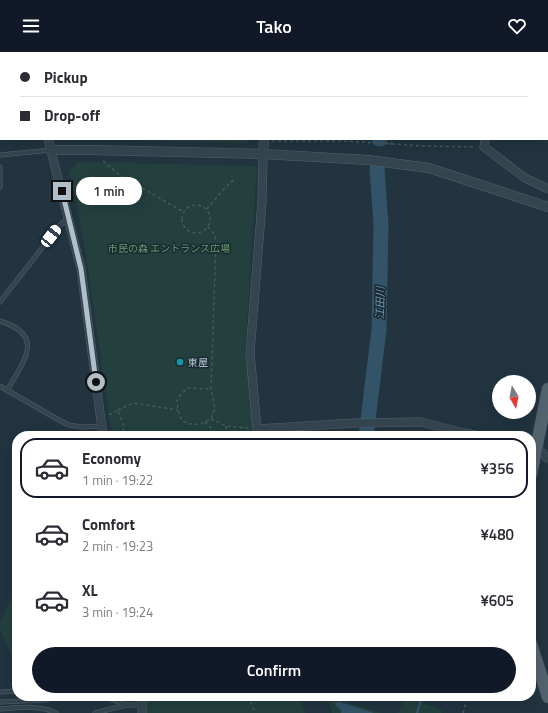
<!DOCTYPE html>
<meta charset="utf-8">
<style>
:root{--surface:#fff;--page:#f7f7f7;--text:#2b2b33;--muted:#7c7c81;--line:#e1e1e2;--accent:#111827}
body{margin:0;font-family:"Titillium Web","Noto Sans JP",sans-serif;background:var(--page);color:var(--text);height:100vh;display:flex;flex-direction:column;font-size:15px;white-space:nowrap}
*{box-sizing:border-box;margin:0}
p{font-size:13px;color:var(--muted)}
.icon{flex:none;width:22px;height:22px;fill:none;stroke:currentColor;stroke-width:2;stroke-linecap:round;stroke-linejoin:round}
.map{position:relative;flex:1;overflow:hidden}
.panel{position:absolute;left:12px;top:379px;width:524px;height:270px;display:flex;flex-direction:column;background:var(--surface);border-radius:16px;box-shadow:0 4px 16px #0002}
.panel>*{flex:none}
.hud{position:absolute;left:0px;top:0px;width:548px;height:88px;box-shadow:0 4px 16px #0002;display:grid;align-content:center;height:88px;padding:0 20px;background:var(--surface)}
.needle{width:26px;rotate:170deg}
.controls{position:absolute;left:492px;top:323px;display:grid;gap:8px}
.controls a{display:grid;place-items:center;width:44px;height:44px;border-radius:50%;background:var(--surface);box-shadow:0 4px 16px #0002;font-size:20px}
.end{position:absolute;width:18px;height:18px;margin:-9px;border:5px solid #b1bfca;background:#111;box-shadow:0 0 0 2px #111}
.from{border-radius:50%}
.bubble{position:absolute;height:28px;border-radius:14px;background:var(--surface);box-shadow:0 4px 16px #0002;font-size:13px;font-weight:600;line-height:28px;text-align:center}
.car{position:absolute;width:12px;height:24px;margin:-12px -6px;border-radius:5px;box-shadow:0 0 3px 1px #0007;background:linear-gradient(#fff 24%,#345 0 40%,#fff 0 76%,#345 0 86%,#fff 0)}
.hud b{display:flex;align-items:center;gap:14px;height:38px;font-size:15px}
.hud b+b{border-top:1px solid var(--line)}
.hud i{width:10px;height:10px;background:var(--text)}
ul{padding:7px 0 0;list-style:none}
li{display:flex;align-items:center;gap:12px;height:60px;margin:0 8px 6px;padding:0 12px;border:2px solid transparent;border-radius:16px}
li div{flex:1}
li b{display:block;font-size:15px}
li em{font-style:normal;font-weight:600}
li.selected{border-color:var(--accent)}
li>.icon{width:36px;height:36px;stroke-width:1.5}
.action{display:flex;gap:8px;margin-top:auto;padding:8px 20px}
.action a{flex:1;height:46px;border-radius:24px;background:var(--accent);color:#fff;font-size:16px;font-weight:600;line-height:46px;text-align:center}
header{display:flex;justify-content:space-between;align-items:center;height:52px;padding:0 20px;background:var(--accent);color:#fff;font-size:18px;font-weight:600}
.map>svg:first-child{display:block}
.green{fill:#23403e}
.water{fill:#335368}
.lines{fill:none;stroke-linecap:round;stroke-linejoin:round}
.stream{stroke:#335368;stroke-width:2.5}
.river{stroke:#335368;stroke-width:15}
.building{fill:#455a66;stroke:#1c2c36}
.service-casing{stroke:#53626d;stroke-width:5}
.minor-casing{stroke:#53626d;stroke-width:9}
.tertiary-casing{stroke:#53626d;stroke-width:10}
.primary-casing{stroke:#41515b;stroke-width:13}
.path{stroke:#415c5a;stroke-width:1.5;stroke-dasharray:3 3;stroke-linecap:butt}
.service{stroke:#35454f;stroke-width:4}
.minor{stroke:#35454f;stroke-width:8}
.tertiary{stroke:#35454f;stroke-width:9}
.primary{stroke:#53646f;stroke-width:12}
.route{stroke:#b1bfca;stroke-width:5}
.culture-dot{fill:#0f9aa8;stroke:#1a2a34;stroke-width:1.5}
.labels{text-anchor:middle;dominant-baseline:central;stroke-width:3;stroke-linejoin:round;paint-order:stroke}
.park-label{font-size:10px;fill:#669e68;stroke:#1a2a34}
.poi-label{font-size:10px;fill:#b1bfca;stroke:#1a2a34;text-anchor:start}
.water-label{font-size:11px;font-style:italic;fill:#6e96b1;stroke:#1a2a34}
</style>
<header><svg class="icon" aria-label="menu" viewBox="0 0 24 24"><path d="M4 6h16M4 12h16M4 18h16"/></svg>Tako<svg class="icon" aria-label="heart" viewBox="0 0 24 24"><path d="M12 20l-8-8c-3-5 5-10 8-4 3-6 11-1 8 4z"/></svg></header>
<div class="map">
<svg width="548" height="661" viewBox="0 0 548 661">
<rect width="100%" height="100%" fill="#21343f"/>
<path class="green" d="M 92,0 L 253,0 L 253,1 L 92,1 Z
M 91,87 L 253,87 L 247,91 Z
M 79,110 L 257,114 L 245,301 L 254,355 L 261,384 L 112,384 L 86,203 L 73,134 L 69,120 Z
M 17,532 L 17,606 L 13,607 L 0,577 L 0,571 Z
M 144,644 L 299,644 L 305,661 L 142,661 Z
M 405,644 L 442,658 L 441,661 L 398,661 Z
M 337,648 L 382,661 L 332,661 L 329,649 Z"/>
<path class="water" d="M 340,650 L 374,661 L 341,661 L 341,658 L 335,653 L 335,651 Z"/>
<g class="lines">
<path class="stream" d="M 417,661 L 422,644"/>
<path class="river" d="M 387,1 L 387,0
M 379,87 L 380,87
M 366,384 L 379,278 L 381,172 L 377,117"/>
</g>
<path class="building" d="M 183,306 L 184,314 L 176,314 L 176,307 Z"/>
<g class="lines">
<defs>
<path id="service" d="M 0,103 L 51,98
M 0,115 L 0,135
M 0,250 L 60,173 L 69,166
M 0,269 C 47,284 23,309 7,339
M 0,334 L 57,367 L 69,373 L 82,375 L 102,374
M 0,640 L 17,639
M 103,644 L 126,653 L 143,653
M 0,650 L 46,648 L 56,644
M 0,657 C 18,656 39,652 56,661
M 95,661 L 126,653"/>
<path id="minor" d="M 35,0 L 35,1
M 499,1 L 499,0
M 48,87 L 81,217 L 103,384
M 485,87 L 484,95 L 525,126 L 548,137
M 257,377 L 356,371 L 421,370 L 464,381 L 480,384
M 261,384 L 260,380 L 257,377 L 250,301 L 262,150 L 263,102
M 535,393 L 548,407
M 142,644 L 142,661"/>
<path id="tertiary" d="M 262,0 L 262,1
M 51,98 L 91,98 L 263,102 L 368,108 L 429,116 L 548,155
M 263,102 L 264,87"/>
<path id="primary" d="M 531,422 L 548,337
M 531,592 L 548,645"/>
</defs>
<use href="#service" class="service-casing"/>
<use href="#minor" class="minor-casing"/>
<use href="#tertiary" class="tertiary-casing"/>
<use href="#primary" class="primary-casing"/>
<path class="path" d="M 95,0 L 95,1
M 142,0 L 143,1
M 240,0 L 240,1
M 211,1 L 212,0
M 379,1 L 379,0
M 399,1 L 399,0
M 272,89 L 344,89 L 424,94 L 476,95
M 391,93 L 391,87
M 103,109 L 121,124 L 184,160
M182 167a14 14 0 1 1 28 0a14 14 0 1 1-28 0Z
M 207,157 C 213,150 229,130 234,128
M 208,175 L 215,183 L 216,190 L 211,337 L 215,356 L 211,367 C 199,373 194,374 182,369 L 178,358 L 177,349 L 181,342 L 188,336 L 211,337
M 118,358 L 133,351 L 178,358
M 109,363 L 118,358 L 124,375 L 122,384
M 211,367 L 226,374 L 249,376
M 205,370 L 213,378 L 214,384
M 226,374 L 227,384
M 249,644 L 255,661
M 463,661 L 468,644"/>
<use href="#service" class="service"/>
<use href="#minor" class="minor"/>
<use href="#tertiary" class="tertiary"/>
<use href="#primary" class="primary"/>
</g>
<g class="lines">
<path class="route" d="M 62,139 L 81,217 L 96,330"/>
</g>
<circle class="culture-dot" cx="180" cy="310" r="4"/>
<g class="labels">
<g class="park-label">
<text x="169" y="196">市民の森 エントランス広場</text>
</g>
<g class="poi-label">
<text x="188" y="310">東屋</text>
</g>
<g class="water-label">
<text transform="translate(380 251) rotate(-89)">江田川</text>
</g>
</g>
</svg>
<div class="controls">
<a><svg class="needle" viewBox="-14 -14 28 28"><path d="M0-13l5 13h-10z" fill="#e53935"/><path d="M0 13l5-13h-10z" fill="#7c7c81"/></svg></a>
</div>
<i class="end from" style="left:96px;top:330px"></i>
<i class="end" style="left:62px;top:139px"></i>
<div class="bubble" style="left:76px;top:125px;width:66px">1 min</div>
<i class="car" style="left:51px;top:184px;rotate:38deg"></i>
<div class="hud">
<b><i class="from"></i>Pickup</b>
<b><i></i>Drop-off</b>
</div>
<section class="panel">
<ul>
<li class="selected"><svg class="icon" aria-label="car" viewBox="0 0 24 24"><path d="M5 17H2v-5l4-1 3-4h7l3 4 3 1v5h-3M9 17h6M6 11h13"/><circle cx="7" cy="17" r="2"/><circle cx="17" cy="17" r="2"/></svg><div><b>Economy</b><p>1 min · 19:22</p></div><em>¥356</em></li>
<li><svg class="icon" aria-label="car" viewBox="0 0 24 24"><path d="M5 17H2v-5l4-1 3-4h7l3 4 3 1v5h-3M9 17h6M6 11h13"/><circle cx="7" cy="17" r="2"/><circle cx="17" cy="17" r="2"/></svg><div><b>Comfort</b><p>2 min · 19:23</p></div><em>¥480</em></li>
<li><svg class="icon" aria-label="car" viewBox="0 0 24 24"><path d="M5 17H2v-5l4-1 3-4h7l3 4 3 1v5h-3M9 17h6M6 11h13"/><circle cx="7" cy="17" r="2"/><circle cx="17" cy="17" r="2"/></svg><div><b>XL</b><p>3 min · 19:24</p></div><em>¥605</em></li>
</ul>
<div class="action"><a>Confirm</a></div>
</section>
</div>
